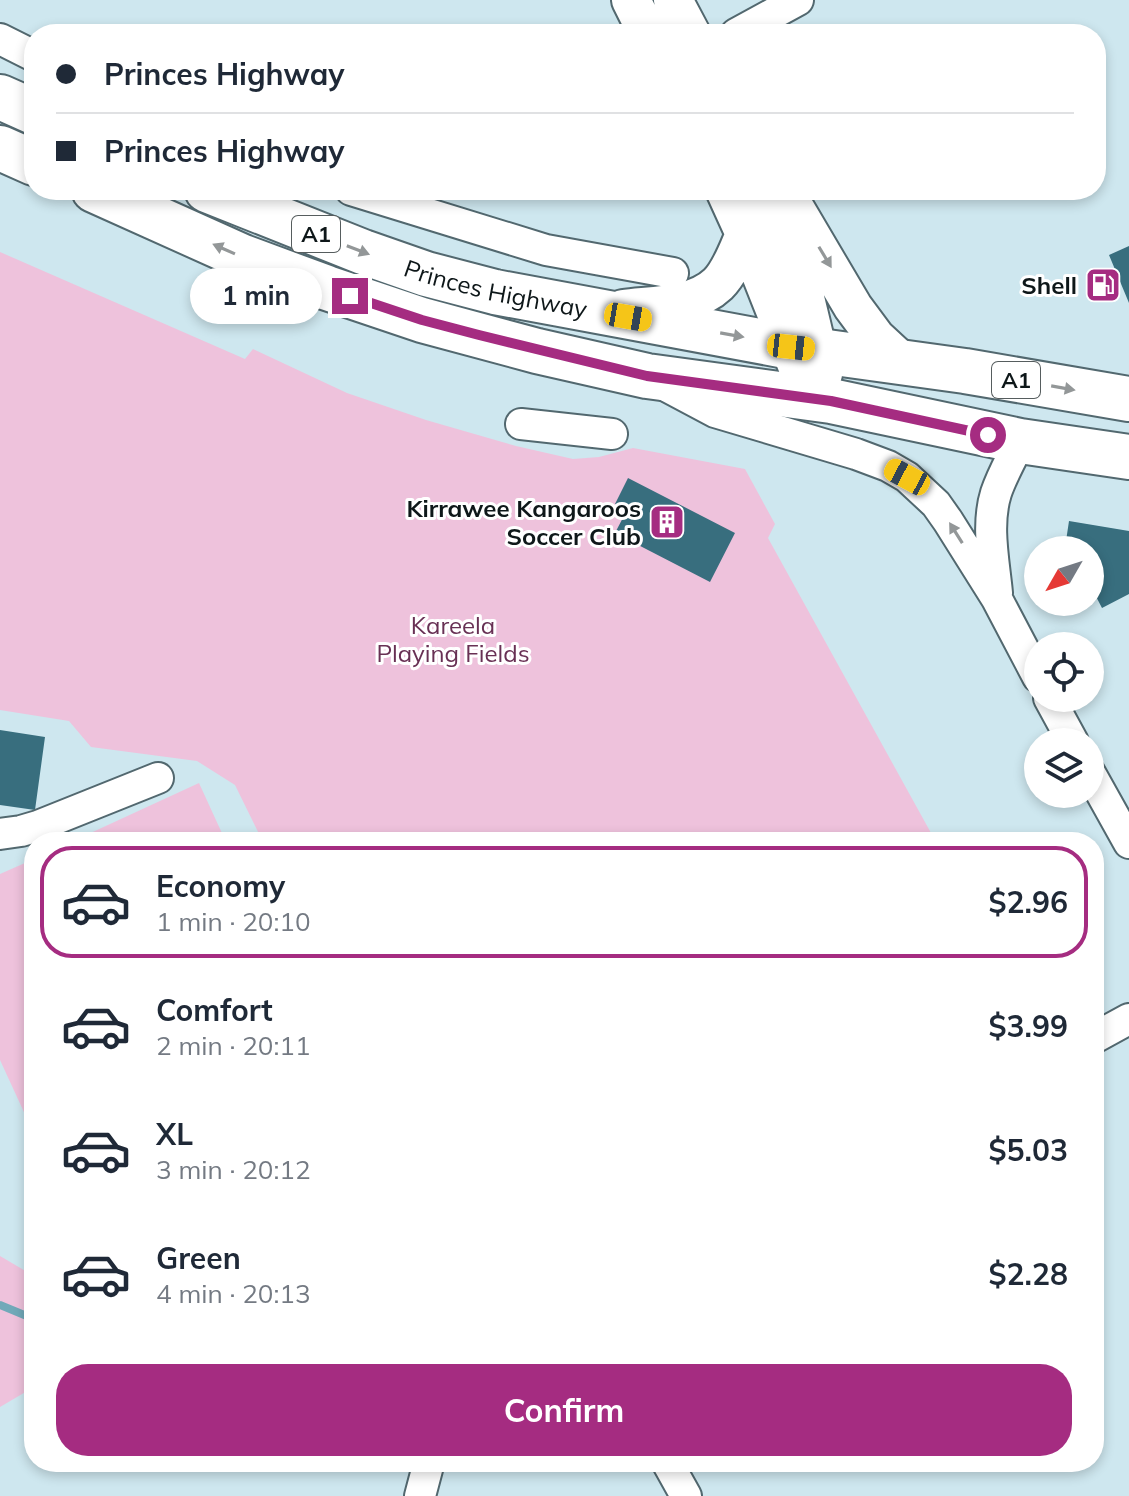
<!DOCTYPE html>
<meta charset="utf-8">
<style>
:root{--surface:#fff;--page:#f2f2f3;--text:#1f2937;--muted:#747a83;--line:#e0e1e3;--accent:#a52c81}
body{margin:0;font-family:Mulish,sans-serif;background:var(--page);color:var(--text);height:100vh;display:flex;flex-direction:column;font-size:30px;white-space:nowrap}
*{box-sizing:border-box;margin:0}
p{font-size:26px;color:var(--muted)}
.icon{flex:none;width:44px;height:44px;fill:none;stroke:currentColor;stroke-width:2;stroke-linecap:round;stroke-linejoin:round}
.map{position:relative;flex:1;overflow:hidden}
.drawer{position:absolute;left:24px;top:832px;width:1080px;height:640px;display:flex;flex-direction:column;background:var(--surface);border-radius:32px;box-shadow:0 4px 12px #0003}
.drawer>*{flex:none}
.guide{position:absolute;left:24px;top:24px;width:1082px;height:176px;border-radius:32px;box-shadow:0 4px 12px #0003;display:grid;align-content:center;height:176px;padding:0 32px;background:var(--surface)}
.needle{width:52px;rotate:231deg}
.controls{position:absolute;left:1024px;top:536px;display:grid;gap:16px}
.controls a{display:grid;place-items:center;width:80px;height:80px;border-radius:50%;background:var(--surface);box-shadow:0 4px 12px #0003;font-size:40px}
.end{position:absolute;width:36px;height:36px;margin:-18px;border:10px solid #a52c81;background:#fff;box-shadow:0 0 0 4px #fff}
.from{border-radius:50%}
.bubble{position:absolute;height:56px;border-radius:28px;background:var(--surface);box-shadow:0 4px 12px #0003;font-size:26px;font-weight:700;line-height:56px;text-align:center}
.car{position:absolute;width:24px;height:48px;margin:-24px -12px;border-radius:10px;box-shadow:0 0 6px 2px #0007;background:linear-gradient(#f5c518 24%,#345 0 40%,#f5c518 0 76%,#345 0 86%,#f5c518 0)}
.guide b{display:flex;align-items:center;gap:28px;height:76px;font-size:30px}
.guide b+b{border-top:2px solid var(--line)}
.guide i{width:20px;height:20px;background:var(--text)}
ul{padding:14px 0 0;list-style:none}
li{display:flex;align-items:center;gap:24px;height:112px;margin:0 16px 12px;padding:0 16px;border:4px solid transparent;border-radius:32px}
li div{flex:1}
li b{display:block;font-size:30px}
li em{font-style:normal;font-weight:700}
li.active{border-color:var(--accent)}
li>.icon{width:72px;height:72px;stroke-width:1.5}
.action{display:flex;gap:16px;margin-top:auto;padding:16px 32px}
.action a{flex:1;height:92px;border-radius:32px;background:var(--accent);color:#fff;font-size:32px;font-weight:700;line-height:92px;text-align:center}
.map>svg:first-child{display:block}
.green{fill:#eec2dc}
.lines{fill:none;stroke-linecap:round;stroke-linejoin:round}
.stream{stroke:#71a9b9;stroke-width:8}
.building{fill:#386e7e}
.minor-casing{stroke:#52686f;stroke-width:34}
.major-casing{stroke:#52686f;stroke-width:42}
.highway-casing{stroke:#52686f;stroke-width:48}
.minor{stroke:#fff;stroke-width:30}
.major{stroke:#fff;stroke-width:38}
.highway{stroke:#fff;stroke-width:44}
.oneway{fill:#939798}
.route{stroke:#a52c81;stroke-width:10}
.labels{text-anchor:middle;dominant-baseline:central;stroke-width:6;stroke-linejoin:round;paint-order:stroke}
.shield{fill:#fff;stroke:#565d5e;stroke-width:2}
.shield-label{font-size:22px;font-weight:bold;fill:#0e1719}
.poi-label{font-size:24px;font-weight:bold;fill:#0e1719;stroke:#fff;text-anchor:end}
.street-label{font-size:24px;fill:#0e1719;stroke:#fff}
.park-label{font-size:24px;fill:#683054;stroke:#fff}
</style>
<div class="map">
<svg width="1129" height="1496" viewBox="0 0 1129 1496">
<rect width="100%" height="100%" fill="#cee7ef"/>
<path class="green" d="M 0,252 L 245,359 L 253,349 L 347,393 L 426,420 L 516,446 L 573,459 L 599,457 L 633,448 L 745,469 L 775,524 L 768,538 L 936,842 L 263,842 L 235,785 L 197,761 L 91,747 L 69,721 L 0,710 Z
M 199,783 L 226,842 L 71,842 Z
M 34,859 L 34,1134 L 0,1060 L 0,874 Z
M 0,1256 L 34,1276 L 34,1387 L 0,1407 Z"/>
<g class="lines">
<path class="stream" d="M 0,1305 L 34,1319"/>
</g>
<path class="building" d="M 1129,246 L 1129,303 L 1109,255 Z
M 628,478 L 735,533 L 710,582 L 615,533 L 627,510 L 615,504 Z
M 1069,521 L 1129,531 L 1129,594 L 1102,608 L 1090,585 L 1090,550 L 1071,550 L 1066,541 Z
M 0,730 L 45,737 L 35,810 L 0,805 Z"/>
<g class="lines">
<defs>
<path id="minor" d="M 736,34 L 798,0
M 0,39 L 34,56
M 351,190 L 546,250 L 673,273
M 668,387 L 715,412 L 856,454 L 888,466 L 907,477 L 936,504 L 948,521 L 997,599 L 1038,677
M 521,424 L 612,434
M 997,593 C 994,561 986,525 996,493 C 1002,475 1012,458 1020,441
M 1049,698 L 1073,742
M 1090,773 L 1129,843
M 0,834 L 21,831 L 38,826 L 158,778
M 1094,1038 L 1129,1019
M 667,1462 L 686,1496
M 420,1496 L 429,1462"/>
<path id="major" d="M 631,0 L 648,34
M 673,0 L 691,34
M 725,190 L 745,234 L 810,398
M 766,190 L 776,226 L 805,298 L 823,374
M 784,190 L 853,307 L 876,338 L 903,363
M 623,309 C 653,305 694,307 718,284 C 731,271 738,250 745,234"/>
<g id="highway">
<path d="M 0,97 L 34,112"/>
<path d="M 0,148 L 34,163"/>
<path d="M 94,190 L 243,257 L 327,288 L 422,320 L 537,351 L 647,376 L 831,401 L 1020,441 L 1129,457"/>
<path id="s1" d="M 207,190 L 363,252 L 426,274 L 495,292 L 791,347 L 965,371 L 1129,399"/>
</g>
</defs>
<use href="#minor" class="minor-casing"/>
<use href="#major" class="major-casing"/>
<use href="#highway" class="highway-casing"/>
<use href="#minor" class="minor"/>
<use href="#major" class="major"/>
<use href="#highway" class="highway"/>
</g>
<defs><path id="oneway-solid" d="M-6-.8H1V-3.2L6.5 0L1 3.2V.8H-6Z" transform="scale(2)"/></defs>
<g class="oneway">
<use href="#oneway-solid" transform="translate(224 249) rotate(-156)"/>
<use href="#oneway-solid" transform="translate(358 250) rotate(21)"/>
<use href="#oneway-solid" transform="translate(825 257) rotate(59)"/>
<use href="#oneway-solid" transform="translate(732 335) rotate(10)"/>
<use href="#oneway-solid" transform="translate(1063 388) rotate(10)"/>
<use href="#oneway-solid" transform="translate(956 533) rotate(-122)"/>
</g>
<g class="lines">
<path class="route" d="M 350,296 L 422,320 L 479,335 L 647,376 L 831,401 L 988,435"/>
</g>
<defs>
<symbol id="fuel-square" viewBox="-11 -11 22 22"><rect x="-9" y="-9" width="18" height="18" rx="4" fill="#a52c81" stroke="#fff"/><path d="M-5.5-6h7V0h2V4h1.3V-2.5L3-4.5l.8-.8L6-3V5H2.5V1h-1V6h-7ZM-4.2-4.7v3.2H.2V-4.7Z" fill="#fff"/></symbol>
<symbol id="building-square" viewBox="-11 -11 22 22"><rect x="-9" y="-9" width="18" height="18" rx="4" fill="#a52c81" stroke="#fff"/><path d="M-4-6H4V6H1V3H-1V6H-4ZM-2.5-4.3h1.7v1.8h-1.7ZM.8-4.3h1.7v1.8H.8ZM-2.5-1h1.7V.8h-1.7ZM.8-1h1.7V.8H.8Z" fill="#fff"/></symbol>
</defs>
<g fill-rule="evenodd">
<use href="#fuel-square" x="1083" y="265" width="40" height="40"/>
<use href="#building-square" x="647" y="502" width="40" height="40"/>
</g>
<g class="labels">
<g class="shield">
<rect x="292" y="216" width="48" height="36" rx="6"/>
<rect x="992" y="362" width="48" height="36" rx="6"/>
</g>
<g class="shield-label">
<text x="316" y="234">A1</text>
<text x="1016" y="380">A1</text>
</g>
<g class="poi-label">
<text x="1077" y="285">Shell</text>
<text x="641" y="508">Kirrawee Kangaroos<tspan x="641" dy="28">Soccer Club</tspan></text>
</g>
<g class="street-label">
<text stroke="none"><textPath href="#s1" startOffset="306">Princes Highway</textPath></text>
</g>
<g class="park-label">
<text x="453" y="625">Kareela<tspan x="453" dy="28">Playing Fields</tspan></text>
</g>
</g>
</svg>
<div class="controls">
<a><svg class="needle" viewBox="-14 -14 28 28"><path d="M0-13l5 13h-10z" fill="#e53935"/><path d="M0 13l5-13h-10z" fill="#747a83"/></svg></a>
<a><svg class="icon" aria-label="locate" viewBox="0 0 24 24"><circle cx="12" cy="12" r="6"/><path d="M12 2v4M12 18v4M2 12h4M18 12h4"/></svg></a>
<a><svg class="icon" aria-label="layers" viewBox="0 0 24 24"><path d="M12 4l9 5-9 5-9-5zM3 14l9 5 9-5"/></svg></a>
</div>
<i class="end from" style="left:988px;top:435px"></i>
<i class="end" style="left:350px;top:296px"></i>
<div class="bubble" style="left:190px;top:268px;width:132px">1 min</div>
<i class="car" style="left:628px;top:317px;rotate:100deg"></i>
<i class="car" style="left:791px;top:347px;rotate:96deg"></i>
<i class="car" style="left:907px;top:477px;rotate:298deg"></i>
<div class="guide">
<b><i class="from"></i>Princes Highway</b>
<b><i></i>Princes Highway</b>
</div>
<section class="drawer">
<ul>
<li class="active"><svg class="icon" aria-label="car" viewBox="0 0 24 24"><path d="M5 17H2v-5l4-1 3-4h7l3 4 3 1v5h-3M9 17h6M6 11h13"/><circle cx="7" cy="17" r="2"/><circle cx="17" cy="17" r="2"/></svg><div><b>Economy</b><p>1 min · 20:10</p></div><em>$2.96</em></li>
<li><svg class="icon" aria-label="car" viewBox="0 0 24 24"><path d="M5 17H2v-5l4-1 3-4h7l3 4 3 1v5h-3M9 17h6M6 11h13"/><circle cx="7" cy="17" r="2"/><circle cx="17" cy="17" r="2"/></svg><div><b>Comfort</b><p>2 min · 20:11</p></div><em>$3.99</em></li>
<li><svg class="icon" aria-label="car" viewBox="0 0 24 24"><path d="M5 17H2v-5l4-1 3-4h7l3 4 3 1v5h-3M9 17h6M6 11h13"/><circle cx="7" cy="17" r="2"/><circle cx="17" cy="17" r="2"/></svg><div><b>XL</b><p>3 min · 20:12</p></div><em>$5.03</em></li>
<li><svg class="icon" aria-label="car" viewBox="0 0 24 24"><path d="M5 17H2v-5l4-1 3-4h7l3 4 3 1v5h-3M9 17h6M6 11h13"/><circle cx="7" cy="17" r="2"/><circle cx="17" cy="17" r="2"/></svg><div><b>Green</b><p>4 min · 20:13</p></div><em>$2.28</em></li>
</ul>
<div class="action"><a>Confirm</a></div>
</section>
</div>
